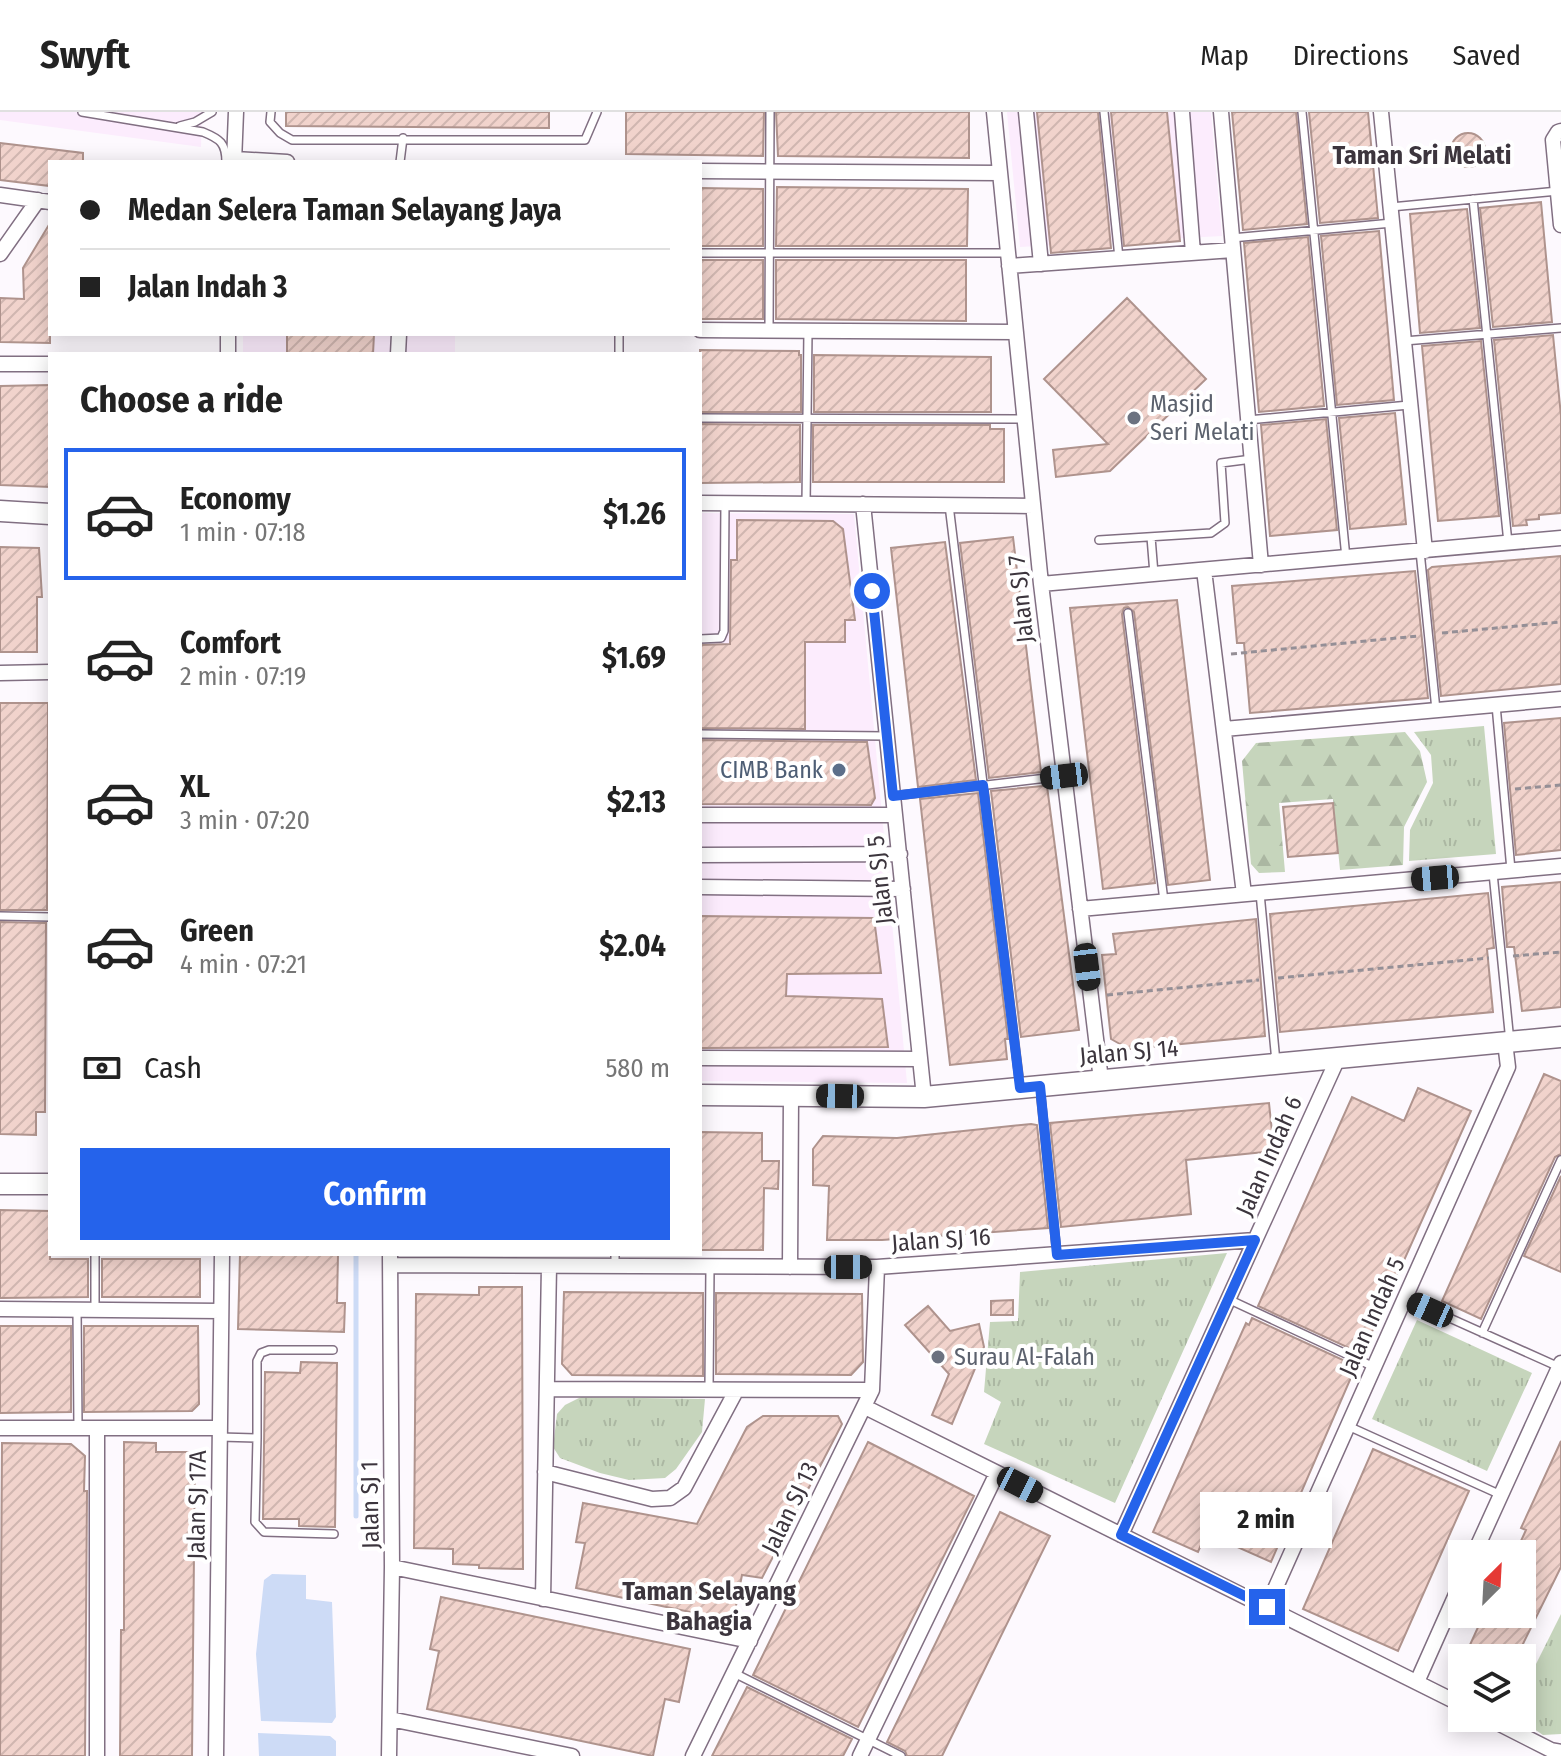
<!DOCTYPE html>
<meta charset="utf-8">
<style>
:root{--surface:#fff;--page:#f2f2f2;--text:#222;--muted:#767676;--line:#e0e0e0;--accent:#2563eb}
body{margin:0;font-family:"Fira Sans Condensed",sans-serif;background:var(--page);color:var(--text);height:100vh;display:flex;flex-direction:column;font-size:30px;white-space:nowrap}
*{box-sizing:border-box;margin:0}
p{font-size:26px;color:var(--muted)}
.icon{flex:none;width:44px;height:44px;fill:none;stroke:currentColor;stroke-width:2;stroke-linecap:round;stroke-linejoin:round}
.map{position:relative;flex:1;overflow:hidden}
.details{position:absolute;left:48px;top:240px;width:654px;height:904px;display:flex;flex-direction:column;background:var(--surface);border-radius:0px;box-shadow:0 4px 20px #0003}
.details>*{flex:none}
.top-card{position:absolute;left:48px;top:48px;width:654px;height:176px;border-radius:0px;box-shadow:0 4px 20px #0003;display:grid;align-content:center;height:176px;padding:0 32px;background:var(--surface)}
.needle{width:52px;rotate:24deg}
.tools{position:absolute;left:1448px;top:1428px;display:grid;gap:16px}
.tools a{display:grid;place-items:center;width:88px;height:88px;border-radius:0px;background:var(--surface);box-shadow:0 4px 20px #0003;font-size:40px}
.end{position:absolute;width:36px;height:36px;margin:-18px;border:10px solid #2563eb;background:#fff;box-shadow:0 0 0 4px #fff}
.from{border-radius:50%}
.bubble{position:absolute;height:56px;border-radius:0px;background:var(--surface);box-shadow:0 4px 20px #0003;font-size:26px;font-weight:700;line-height:56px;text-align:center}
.car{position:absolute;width:24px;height:48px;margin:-24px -12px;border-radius:10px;box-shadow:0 0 6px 2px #0007;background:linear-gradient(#222 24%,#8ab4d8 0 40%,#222 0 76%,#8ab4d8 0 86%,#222 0)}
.top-card b{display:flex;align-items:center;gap:28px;height:76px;font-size:30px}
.top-card b+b{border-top:2px solid var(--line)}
.top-card i{width:20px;height:20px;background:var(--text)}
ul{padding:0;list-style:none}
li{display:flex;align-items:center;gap:24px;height:132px;margin:0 16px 12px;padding:0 16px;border:4px solid transparent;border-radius:0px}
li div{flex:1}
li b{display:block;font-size:30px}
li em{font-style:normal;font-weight:700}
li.current{border-color:var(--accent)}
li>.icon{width:72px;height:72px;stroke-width:1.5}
h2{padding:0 32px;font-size:36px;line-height:96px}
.pay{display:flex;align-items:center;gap:20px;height:88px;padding:0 32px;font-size:30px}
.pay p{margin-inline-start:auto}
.button{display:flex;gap:16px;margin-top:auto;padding:16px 32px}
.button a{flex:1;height:92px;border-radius:0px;background:var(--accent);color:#fff;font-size:32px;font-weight:700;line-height:92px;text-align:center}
header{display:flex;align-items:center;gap:48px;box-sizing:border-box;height:112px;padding:0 40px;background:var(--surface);border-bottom:2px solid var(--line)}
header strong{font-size:38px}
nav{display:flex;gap:44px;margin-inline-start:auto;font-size:28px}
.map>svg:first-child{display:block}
.built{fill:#fcecfd}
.grass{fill:url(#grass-tufts)}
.forest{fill:url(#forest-firs)}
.water{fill:#cddbf6}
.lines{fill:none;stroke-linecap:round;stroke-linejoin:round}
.stream{stroke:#cddbf6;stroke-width:5}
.building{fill:url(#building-hatch);stroke:#af938d;stroke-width:2}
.lane-casing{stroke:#816f82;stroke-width:10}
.street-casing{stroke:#816f82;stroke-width:17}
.secondary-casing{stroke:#816f82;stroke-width:23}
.path{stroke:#958f96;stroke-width:3;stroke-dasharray:6 4;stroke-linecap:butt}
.lane{stroke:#fff;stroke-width:7}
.street{stroke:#fff;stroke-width:14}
.secondary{stroke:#fff;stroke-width:20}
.route{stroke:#2563eb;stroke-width:10}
.worship-dot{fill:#6b7280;stroke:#fff;stroke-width:3}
.service-dot{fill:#5c6f8a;stroke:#fff;stroke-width:3}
.labels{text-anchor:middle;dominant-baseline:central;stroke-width:8;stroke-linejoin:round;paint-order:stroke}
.worship-label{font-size:24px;fill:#5b616d;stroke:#fff;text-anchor:start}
.street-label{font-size:24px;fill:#3c353d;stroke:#fff}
.service-label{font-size:24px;fill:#4e5e75;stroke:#fff;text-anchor:end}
.neighbourhood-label{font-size:26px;font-weight:bold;fill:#3c353d;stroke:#fff}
</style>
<header>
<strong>Swyft</strong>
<nav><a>Map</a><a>Directions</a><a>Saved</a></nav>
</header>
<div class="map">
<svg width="1561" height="1644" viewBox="0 0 1561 1644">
<defs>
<pattern id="grass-tufts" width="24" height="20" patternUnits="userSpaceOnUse" patternTransform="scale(2)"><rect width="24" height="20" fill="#c6d5bc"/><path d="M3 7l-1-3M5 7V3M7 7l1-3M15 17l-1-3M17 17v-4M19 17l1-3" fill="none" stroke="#abb7a2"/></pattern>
<pattern id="forest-firs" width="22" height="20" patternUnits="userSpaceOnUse" patternTransform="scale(2)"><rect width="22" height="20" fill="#c6d5bc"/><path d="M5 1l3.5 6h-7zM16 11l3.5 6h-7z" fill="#abb7a2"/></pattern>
<pattern id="building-hatch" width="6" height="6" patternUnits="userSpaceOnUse" patternTransform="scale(2)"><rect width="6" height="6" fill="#f1d3cc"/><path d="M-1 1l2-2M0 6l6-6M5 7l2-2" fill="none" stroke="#d0b6b0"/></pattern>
</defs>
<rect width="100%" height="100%" fill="#fdf9fe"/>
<path class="built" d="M 0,0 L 202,0 L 201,35 L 0,8 Z
M 1007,0 L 1211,0 L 1222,124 L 1020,135 Z
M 243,222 L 455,222 L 455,242 L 243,242 Z
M 700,401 L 854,402 L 907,971 L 700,969 Z"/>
<path class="grass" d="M 1484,614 L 1496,742 L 1409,749 L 1410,718 L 1433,671 L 1431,643 L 1414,620 Z
M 1227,1141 L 1115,1391 L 984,1332 L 1001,1290 L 984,1280 L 990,1210 L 1018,1209 L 1020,1160 Z
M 1417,1208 L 1532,1261 L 1487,1359 L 1372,1307 Z
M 581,1285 L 705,1287 L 702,1320 L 676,1357 L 665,1366 L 629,1368 L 600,1361 L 560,1346 L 553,1335 L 557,1302 L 565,1293 Z
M 1561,1502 L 1561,1622 L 1543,1623 L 1518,1606 L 1522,1606 L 1522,1580 Z"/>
<path class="forest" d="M 1405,620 L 1420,639 L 1427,670 L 1404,715 L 1403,753 L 1340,758 L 1333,687 L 1279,691 L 1285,760 L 1259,761 L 1251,752 L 1242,649 L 1256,631 Z"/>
<path class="water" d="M 272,1462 L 306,1463 L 306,1487 L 332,1490 L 336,1605 L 332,1611 L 261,1609 L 256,1542 L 264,1468 Z
M 258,1621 L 330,1624 L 336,1629 L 336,1644 L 259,1644 Z"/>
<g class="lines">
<path class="stream" d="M 356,1142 L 356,1404"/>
</g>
<path class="building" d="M 286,0 L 549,0 L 549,16 L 286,14 Z
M 626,0 L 764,0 L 763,44 L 626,42 Z
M 776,0 L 969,0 L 969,46 L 778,44 Z
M 1037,0 L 1098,0 L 1111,136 L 1051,141 Z
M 1111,0 L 1167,0 L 1180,129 L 1124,134 Z
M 1232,0 L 1296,0 L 1307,112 L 1243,118 Z
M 1309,0 L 1368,0 L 1378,106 L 1320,111 Z
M1451 38a17 17 0 1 1 34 0a17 17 0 1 1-34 0Z
M 0,31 L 83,41 L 83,50 L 50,50 L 50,74 L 0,68 Z
M 777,75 L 968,77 L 967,134 L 776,134 Z
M 700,76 L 763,77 L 763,134 L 700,134 Z
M 1541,90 L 1552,210 L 1493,215 L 1480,96 Z
M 1467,97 L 1480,216 L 1420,221 L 1410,102 Z
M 50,111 L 50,231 L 0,230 L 0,186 L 24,187 L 23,156 Z
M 1379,119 L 1394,288 L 1337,293 L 1321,124 Z
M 1308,125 L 1324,294 L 1259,300 L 1244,131 Z
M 700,148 L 763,148 L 763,207 L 700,207 Z
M 776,148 L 966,148 L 966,209 L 776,207 Z
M 1127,186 L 1206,267 L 1110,359 L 1056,365 L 1053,338 L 1108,332 L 1044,267 Z
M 287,222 L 374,222 L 373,242 L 287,242 Z
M 1553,223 L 1561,304 L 1561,401 L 1539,403 L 1539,407 L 1526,408 L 1527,413 L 1513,414 L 1494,228 Z
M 1481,229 L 1499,404 L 1438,409 L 1422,234 Z
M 700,238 L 799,239 L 799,243 L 801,243 L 801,300 L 700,300 Z
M 814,243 L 991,245 L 991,300 L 814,300 Z
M 50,273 L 50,375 L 0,373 L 0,274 Z
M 1395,301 L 1406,412 L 1350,417 L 1339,306 Z
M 1326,307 L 1337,418 L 1270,424 L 1261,313 Z
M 700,312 L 800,313 L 800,370 L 700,371 Z
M 813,313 L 990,313 L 990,317 L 1004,317 L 1004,370 L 813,370 Z
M 737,408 L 833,409 L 843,417 L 855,508 L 845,508 L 845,530 L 805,530 L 805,617 L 700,616 L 700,533 L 730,532 L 731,448 L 737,448 Z
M 1013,425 L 1041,660 L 989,666 L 960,431 Z
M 945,430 L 976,668 L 918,675 L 891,436 Z
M 0,435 L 39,436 L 42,485 L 37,485 L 37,540 L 0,540 Z
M 1561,444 L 1561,572 L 1441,584 L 1428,458 L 1432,455 Z
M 1415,459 L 1428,586 L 1250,601 L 1244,531 L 1237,531 L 1232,474 Z
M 1177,488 L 1210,768 L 1168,773 L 1134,500 L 1128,495 L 1124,496 L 1122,502 L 1155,771 L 1103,777 L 1070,496 Z
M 0,591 L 48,591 L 47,798 L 0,798 Z
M 1561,606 L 1561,738 L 1516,743 L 1504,611 Z
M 700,628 L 867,630 L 875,686 L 871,693 L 700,692 Z
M 1043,674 L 1047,674 L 1079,918 L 1021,925 L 991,679 Z
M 978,681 L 1008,927 L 1005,927 L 1007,947 L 950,953 L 920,687 Z
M 1333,691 L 1338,741 L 1288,745 L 1283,695 Z
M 1561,770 L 1561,895 L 1522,899 L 1514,835 L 1507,835 L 1502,775 Z
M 1488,781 L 1494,836 L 1487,837 L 1493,900 L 1280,920 L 1270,802 Z
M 700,804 L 874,806 L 881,861 L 787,862 L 786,884 L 882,887 L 888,935 L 700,936 Z
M 1256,807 L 1265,924 L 1129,937 L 1111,927 L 1102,843 L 1116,842 L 1113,822 Z
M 0,810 L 46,811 L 45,1000 L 36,1000 L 36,1023 L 0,1022 Z
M 1544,962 L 1561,969 L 1561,1042 L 1555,1045 L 1481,1207 L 1442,1189 Z
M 1418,976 L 1471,999 L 1362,1242 L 1258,1194 L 1352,985 L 1404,1009 Z
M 1269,991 L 1274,1039 L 1186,1048 L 1191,1102 L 1061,1115 L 1050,1011 Z
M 1031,1012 L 1037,1013 L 1048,1116 L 882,1128 L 827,1128 L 829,1074 L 813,1073 L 813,1037 L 823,1024 L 897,1026 Z
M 700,1020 L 762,1021 L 762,1049 L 779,1049 L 778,1077 L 764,1076 L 763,1138 L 700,1138 Z
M 1561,1064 L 1561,1160 L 1524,1144 Z
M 0,1098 L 50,1099 L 50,1147 L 88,1147 L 88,1185 L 0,1186 Z
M 240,1142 L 338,1142 L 337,1191 L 345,1191 L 344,1220 L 238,1217 Z
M 102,1147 L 200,1147 L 200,1185 L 102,1185 Z
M 479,1175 L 522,1175 L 523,1457 L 479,1456 L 479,1453 L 453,1452 L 453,1437 L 414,1436 L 416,1182 L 479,1183 Z
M 564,1180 L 703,1181 L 703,1264 L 572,1263 L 562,1252 Z
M 716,1181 L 862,1182 L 863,1250 L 851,1263 L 716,1262 Z
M 1013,1188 L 1013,1203 L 991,1203 L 991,1189 Z
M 928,1194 L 950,1219 L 979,1212 L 984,1235 L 952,1312 L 932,1303 L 949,1262 L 905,1213 Z
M 1252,1206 L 1356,1254 L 1271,1450 L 1206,1421 L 1198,1440 L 1153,1420 L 1246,1211 L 1249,1213 Z
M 0,1214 L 71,1214 L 71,1300 L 0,1301 Z
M 84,1214 L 198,1214 L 199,1292 L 192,1299 L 84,1300 Z
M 301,1250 L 337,1251 L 335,1415 L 299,1414 L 299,1407 L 263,1407 L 265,1260 L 300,1261 Z
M 763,1304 L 838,1304 L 842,1312 L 762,1466 L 742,1463 L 733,1509 L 576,1476 L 585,1431 L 576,1430 L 583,1391 L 697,1412 L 747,1315 Z
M 1561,1329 L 1561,1455 L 1516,1546 L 1464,1546 L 1484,1502 L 1522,1502 L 1522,1442 L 1515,1442 L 1526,1418 L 1521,1416 Z
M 124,1330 L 156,1331 L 156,1340 L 195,1340 L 192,1644 L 120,1644 L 121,1518 L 124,1518 Z
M 868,1330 L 974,1384 L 858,1615 L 753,1563 Z
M 2,1331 L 71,1332 L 85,1344 L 84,1379 L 87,1379 L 85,1644 L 0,1644 Z
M 1373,1337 L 1469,1379 L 1398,1539 L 1303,1497 Z
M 1000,1400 L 1050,1424 L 942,1644 L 907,1644 L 905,1639 L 887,1630 Z
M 441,1485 L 690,1537 L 679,1590 L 665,1587 L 653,1644 L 427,1597 L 439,1539 L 430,1537 Z
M 747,1575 L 852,1627 L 843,1644 L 712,1644 Z"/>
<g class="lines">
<defs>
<path id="lane" d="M 82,0 L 203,20 C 220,27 226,31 226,50
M 271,0 L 270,10 L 280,21 L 292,28 L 585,28 L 597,0
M 1104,0 L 1119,146
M 1302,0 L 1346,446
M 180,14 L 195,10 L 212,0
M 400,50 L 403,26
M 1473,87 L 1508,431
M 1391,95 L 1558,79
M 1232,126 L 1392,111
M 700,141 L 1008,141
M 769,219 L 770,0
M 619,222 L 619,242
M 1404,229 L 1561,216
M 700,306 L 1025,307
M 1248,308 L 1409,293
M 806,392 L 808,219
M 949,393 L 1020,974
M 1151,425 L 1154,462
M 1099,428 L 1211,421 L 1225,411 L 1221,351 L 1252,347
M 1420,439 L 1436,598
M 1128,501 L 1164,789
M 700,527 L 721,526 L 724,519 L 725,391
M 1496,593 L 1511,758
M 700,622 L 886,624
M 893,684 L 1064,664
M 1493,761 L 1510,930
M 1260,781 L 1276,950
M 0,804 L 50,805
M 1040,976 L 1057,1143
M 615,1154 L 615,1142
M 1405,1186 L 1559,1255
M 1228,1187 L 1374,1255
M 77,1198 L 78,1315
M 95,1198 L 95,1142
M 1482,1221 L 1561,1048
M 709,1277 L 710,1155
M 1348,1314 L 1501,1383
M 220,1325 L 257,1326 L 257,1249 L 261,1241 L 269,1238 L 333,1238
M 257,1326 L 255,1410 L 264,1420 L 334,1422
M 734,1561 L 901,1644"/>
<path id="street" d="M 994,0 L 1041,472 L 1101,968
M 1026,0 L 1041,152
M 1182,0 L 1193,141
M 1221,0 L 1261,453
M 1381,0 L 1425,439
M 1561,19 L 1558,20 L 1553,28 L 1561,113
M 235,47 L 287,50
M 234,50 L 236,0
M 700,59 L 1000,61
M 0,83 L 50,90
M 0,142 L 38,88
M 1009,154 L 1233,138
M 700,218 L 1016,220
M 228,242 L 228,222
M 398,242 L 399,222
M 0,252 L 50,252
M 700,391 L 1033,394
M 863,392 L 924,985
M 1204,458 L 1244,782
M 1041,472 L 1561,426
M 0,561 L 50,560
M 1224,617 L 1561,587
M 700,703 L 895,703
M 700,743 L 900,742
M 700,775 L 903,777
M 1080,797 L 1561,754
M 700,946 L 920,947
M 390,1153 L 877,1155 L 1255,1128
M 790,1155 L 791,984
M 0,1197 L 221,1199
M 547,1277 L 872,1278
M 865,1295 L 1462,1593
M 0,1316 L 220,1316
M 97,1316 L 97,1644
M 545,1360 L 652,1387 L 670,1386 L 684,1376 L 736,1279
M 1121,1423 L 1338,946
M 1474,1442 L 1561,1251
M 392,1455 L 750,1529
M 543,1487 L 549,1154
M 1267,1495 L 1508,955 L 1505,930
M 1417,1570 L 1462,1469
M 1488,1606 L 1551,1638 L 1561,1640
M 390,1607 L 572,1644
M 216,1644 L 222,1142
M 389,1644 L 392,1455 L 390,1142
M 693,1644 L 872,1278 L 877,1155
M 860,1644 L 997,1361"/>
<path id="secondary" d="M 0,399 L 50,402
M 700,983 L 924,985 L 1561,925
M 0,1072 L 50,1072"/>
</defs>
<use href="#lane" class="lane-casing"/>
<use href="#street" class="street-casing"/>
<use href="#secondary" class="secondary-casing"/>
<path class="path" d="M 1442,521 L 1561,510
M 1231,542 L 1418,524
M 1515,677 L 1561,673
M 1513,844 L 1561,840
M 1278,866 L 1489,846
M 1107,883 L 1259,868"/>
<use href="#lane" class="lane"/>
<use href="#street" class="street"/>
<use href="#secondary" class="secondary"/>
</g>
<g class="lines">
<path class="route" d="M 872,479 L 893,684 L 983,673 L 1020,976 L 1040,974 L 1057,1143 L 1255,1128 L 1121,1423 L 1267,1495"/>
</g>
<g class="worship-dot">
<circle cx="1134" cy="306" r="8"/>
<circle cx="938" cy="1245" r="8"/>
</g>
<circle class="service-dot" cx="839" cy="658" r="8"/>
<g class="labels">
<g class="worship-label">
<text x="1150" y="292">Masjid<tspan x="1150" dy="28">Seri Melati</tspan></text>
<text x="954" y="1245">Surau Al-Falah</text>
</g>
<g class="street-label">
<text transform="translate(1021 487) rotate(-96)">Jalan SJ 7</text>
<text transform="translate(880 768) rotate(-96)">Jalan SJ 5</text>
<text transform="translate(1129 940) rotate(-5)">Jalan SJ 14</text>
<text transform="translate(1269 1044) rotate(-66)">Jalan Indah 6</text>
<text transform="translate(941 1128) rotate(-4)">Jalan SJ 16</text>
<text transform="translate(1372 1205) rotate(-66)">Jalan Indah 5</text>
<text transform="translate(197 1393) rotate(-89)">Jalan SJ 17A</text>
<text transform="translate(370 1393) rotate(-91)">Jalan SJ 1</text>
<text transform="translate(790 1396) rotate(-64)">Jalan SJ 13</text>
</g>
<g class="service-label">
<text x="823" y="658">CIMB Bank</text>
</g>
<g class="neighbourhood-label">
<text x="1422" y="43">Taman Sri Melati</text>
<text x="709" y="1479">Taman Selayang<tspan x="709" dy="30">Bahagia</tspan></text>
</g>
</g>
</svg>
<div class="tools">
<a><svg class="needle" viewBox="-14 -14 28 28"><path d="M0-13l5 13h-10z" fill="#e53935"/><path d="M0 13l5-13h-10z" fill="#767676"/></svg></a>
<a><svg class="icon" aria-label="layers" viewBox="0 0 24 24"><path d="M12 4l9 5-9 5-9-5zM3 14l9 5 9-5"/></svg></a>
</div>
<i class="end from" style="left:872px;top:479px"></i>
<i class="end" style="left:1267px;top:1495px"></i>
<div class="bubble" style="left:1200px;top:1380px;width:132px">2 min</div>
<i class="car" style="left:1064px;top:664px;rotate:263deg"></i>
<i class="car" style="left:1435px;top:766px;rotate:265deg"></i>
<i class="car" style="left:1087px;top:855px;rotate:173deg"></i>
<i class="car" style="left:840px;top:984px;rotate:271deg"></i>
<i class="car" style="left:848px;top:1155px;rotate:90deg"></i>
<i class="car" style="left:1430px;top:1198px;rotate:294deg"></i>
<i class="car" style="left:1020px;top:1373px;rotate:117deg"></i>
<div class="top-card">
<b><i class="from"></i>Medan Selera Taman Selayang Jaya</b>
<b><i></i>Jalan Indah 3</b>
</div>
<section class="details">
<h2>Choose a ride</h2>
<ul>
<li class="current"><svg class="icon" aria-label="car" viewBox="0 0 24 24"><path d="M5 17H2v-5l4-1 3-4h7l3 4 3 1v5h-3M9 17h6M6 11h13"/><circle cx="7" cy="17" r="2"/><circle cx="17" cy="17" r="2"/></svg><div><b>Economy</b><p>1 min · 07:18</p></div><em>$1.26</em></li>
<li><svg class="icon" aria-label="car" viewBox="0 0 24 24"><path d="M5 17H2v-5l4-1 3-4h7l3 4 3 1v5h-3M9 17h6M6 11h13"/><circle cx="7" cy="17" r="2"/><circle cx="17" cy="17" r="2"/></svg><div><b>Comfort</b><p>2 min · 07:19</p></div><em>$1.69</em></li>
<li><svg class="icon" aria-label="car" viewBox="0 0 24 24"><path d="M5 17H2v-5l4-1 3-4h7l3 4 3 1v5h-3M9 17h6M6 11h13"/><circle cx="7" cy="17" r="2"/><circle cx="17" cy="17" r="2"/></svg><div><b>XL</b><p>3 min · 07:20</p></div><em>$2.13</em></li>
<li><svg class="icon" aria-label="car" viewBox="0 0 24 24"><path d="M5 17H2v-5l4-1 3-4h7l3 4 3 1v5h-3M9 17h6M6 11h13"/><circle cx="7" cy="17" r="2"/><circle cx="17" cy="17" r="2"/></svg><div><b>Green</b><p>4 min · 07:21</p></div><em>$2.04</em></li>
</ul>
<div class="pay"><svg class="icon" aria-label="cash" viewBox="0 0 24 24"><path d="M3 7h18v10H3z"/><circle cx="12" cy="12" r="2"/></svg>Cash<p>580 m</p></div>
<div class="button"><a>Confirm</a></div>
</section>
</div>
